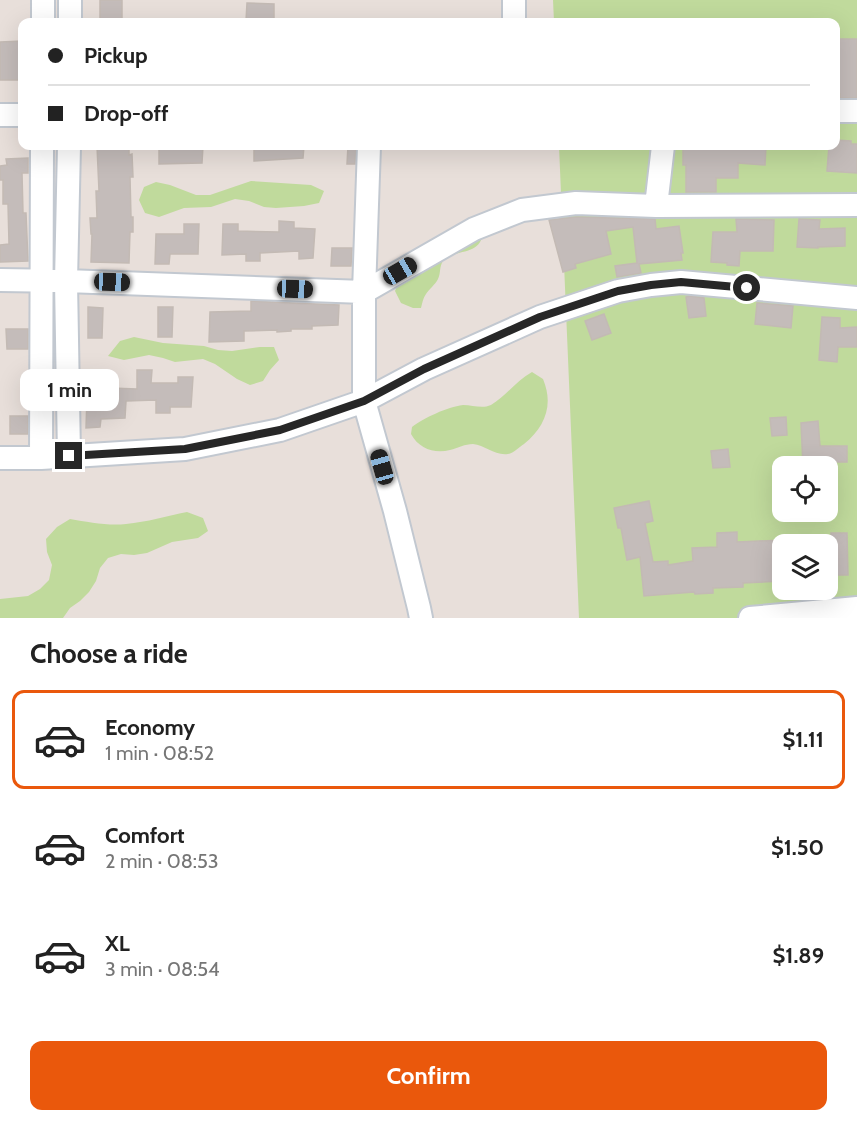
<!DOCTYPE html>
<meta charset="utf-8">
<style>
:root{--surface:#fff;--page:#f2f2f2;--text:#222;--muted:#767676;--line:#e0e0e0;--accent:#ea580c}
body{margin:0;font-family:Cabin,sans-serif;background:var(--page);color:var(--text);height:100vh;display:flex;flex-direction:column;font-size:22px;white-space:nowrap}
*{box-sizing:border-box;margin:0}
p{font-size:20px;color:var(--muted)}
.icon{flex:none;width:33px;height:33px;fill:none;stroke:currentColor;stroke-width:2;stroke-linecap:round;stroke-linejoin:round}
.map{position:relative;height:618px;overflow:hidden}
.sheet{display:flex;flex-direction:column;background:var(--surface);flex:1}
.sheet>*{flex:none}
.banner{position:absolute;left:18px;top:18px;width:822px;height:132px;border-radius:12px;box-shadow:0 6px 24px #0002;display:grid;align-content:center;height:132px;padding:0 30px;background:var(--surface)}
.tools{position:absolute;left:772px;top:456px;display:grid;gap:12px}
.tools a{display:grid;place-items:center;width:66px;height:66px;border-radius:12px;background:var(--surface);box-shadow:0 6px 24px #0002;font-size:30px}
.end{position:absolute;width:27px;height:27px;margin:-14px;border:8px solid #272727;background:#fff;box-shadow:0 0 0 3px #fff}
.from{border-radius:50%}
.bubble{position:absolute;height:42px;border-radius:12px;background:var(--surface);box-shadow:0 6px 24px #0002;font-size:20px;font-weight:700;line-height:42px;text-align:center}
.car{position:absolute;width:18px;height:36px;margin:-18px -9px;border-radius:8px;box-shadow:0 0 4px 2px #0007;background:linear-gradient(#222 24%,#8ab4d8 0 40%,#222 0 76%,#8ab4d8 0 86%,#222 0)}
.banner b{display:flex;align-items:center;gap:21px;height:57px;font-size:22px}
.banner b+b{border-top:2px solid var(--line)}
.banner i{width:15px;height:15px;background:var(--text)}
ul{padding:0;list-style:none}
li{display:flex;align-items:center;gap:18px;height:99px;margin:0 12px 9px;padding:0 18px;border:3px solid transparent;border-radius:12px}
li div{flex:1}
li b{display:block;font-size:22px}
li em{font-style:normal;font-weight:700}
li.on{border-color:var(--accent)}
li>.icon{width:54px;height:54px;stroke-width:1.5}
h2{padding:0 30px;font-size:27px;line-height:72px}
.primary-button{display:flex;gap:12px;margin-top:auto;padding:12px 30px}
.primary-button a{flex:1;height:69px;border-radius:12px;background:var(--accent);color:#fff;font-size:24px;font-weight:700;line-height:69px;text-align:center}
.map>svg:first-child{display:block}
.green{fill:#c0da9c;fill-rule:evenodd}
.building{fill:#c4bcba;stroke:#c3bab4;stroke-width:1.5}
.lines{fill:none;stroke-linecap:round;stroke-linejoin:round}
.minor-casing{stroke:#c2c8d0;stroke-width:26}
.minor{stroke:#fff;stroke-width:22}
.route{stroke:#272727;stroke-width:8}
</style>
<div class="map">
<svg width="857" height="618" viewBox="0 0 857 618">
<rect width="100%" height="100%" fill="#e8dfda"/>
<path class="green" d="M 553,0 L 857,0 L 857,618 L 579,618 L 559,146 L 836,146 L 836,22 L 554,22 ZM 783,466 L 828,466 L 828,512 L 783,512 ZM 783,544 L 828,544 L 828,590 L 783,590 Z
M 251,181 L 311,185 L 324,191 L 319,203 L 304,206 L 276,208 L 264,207 L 249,201 L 235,199 L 211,207 L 184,208 L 159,217 L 145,213 L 139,200 L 144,187 L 156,182 L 170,185 L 196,195 L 210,195 Z
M 483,233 C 480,257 454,248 443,261 C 439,267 441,273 438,279 C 435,285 429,289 426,294 C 423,298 422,304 421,308 L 413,308 L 401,303 L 395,291 L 401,277 Z
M 134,337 L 163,343 L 204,346 L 218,350 L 232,351 L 260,347 L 274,347 L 279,360 L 270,370 L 263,381 L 250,385 L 237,379 L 215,364 L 203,359 L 175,362 L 163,358 L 149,355 L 124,360 L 108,356 L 120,341 Z
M 532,372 L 543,379 C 554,405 545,427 524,444 C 519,447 514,453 508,454 C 495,456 485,445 473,444 C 465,444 458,448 450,450 C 435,454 419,449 411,434 L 412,427 C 424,418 447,407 463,405 C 473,405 482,409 491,405 C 506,396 516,381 532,372 Z
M 187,512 L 203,518 L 208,531 L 198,538 L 172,542 L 147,553 L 134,555 L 121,554 L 108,558 L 100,568 L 96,581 L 89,592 L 80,601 L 70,608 L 63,618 L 0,618 L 0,599 L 28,596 L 40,589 L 49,580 L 52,565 L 47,552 L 46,539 L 57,527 L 70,519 C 88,522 108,526 126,524 C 147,522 167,516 187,512 Z"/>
<path class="building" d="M 100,0 L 122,0 L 122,22 L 100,22 Z
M 247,3 L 274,4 L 274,21 L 246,21 Z
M 839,39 L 857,39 L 857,98 L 840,98 L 840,94 L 836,94 L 836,50 L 839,50 Z
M 22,41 L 22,80 L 0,80 L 0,42 Z
M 836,140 L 851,141 L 851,144 L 857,144 L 857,173 L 827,171 L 829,146 L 836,146 Z
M 97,146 L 129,146 L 129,155 L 132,154 L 133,177 L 130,177 L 131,217 L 133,217 L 133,232 L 130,232 L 129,263 L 91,262 L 92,234 L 91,234 L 90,218 L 97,218 L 96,191 L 99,191 Z
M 159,146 L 203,146 L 202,163 L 159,164 Z
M 254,146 L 304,146 L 303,158 L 254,161 Z
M 348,146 L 356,146 L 355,164 L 347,164 Z
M 683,146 L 716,146 L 716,148 L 766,146 L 765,165 L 738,163 L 738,178 L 716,178 L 716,192 L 686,192 L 686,165 L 683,165 Z
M 28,158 L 28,173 L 22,173 L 23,213 L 26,213 L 28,261 L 0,262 L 0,245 L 9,244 L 8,204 L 3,204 L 3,180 L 0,180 L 0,166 L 7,165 L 6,159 Z
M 577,217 L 655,219 L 656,229 L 679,226 L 683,253 L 681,253 L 682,260 L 639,264 L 641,273 L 617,277 L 615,266 L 637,263 L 633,227 L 606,231 L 611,254 L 575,264 L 576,268 L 563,272 L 549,220 Z
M 736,219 L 774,220 L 773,251 L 740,251 L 739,266 L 727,265 L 727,263 L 711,262 L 713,232 L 737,232 Z
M 799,219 L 820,220 L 819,229 L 845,228 L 845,246 L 818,247 L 818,248 L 797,247 Z
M 279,221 L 294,222 L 294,228 L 315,229 L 313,258 L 299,259 L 299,251 L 260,253 L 260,261 L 246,261 L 246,254 L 222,255 L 223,224 L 238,224 L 238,231 L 279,232 Z
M 184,224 L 199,224 L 198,254 L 170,254 L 169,264 L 155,264 L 156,234 L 184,234 Z
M 332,248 L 352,248 L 351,266 L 331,266 Z
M 690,296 L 704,298 L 706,316 L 689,318 L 686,297 Z
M 251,301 L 339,305 L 338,325 L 312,326 L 312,329 L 291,329 L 291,331 L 277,332 L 277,330 L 244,331 L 244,341 L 209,342 L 210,312 L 251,311 Z
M 757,303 L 793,306 L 791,328 L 755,324 Z
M 88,307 L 103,308 L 102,338 L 88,338 Z
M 158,307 L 173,307 L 172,337 L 158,337 Z
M 604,314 L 611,333 L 592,340 L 585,321 Z
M 822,317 L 840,318 L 840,328 L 857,327 L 857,347 L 838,347 L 837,362 L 819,360 Z
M 6,329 L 28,329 L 28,349 L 7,349 Z
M 137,370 L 152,370 L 151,383 L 178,383 L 178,377 L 193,377 L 191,407 L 170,407 L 170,413 L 156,413 L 156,400 L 126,401 L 125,418 L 101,419 L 100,427 L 86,428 L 87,397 L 111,398 L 111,388 L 137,389 Z
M 10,416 L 28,416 L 28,434 L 10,434 Z
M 786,417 L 787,435 L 772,436 L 770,418 Z
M 818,421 L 820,446 L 847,446 L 847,462 L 823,462 L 823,466 L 803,466 L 801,423 Z
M 728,449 L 730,467 L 713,468 L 711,451 Z
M 649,501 L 653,521 L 645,523 L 653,562 L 668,561 L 668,565 L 693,561 L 692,548 L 717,547 L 717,533 L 737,532 L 737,542 L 783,540 L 783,581 L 743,583 L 743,587 L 713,588 L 713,593 L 695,594 L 694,592 L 644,596 L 640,557 L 627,560 L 621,528 L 618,528 L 614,508 Z
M 831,533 L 847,533 L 848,575 L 832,575 Z"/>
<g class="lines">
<defs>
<path id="minor" d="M 43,22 L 43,0
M 70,22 L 70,0
M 514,22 L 514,0
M 836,111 L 857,111
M 0,115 L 22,115
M 369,146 L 364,292 L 364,401 L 395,511 L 419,608 L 421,618
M 656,206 L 663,146
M 0,280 L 66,281 L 364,292 L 474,229 L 522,210 L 576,203 L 656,206 L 857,205
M 69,456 L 66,281 L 69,146
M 0,458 L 41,458 L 185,449 L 280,430 L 364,401 L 424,369 L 540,317 L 618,291 L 651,285 L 681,282 L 857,298
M 41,458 L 42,146
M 750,618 L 857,608"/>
</defs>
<use href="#minor" class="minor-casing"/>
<use href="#minor" class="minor"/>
</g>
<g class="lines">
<path class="route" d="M 69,456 L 185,449 L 280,430 L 364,401 L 424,369 L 540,317 L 618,291 L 651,285 L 681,282 L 747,288"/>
</g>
</svg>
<div class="tools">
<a><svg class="icon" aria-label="locate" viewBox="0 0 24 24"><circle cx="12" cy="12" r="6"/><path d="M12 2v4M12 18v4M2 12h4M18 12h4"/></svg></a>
<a><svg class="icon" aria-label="layers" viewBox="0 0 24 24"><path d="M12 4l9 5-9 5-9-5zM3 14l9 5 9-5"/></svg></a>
</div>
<i class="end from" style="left:747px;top:288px"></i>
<i class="end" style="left:69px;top:456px"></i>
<div class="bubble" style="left:20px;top:369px;width:99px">1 min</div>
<i class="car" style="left:400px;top:271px;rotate:60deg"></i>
<i class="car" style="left:112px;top:282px;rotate:92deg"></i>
<i class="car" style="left:295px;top:289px;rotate:92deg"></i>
<i class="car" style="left:382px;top:467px;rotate:344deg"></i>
<div class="banner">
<b><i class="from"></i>Pickup</b>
<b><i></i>Drop-off</b>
</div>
</div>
<section class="sheet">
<h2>Choose a ride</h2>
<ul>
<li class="on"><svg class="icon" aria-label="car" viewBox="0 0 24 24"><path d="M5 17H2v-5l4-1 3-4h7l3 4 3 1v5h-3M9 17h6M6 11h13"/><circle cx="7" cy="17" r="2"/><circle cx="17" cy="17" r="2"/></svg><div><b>Economy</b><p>1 min · 08:52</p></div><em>$1.11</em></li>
<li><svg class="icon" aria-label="car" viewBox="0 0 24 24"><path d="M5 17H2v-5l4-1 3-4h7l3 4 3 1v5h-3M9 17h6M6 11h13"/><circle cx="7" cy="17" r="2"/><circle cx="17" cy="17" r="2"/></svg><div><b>Comfort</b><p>2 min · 08:53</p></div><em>$1.50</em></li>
<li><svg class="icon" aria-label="car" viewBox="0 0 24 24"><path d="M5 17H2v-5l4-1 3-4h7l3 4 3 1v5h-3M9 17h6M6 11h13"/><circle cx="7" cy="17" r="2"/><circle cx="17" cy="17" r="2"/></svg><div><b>XL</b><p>3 min · 08:54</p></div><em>$1.89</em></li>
</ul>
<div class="primary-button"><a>Confirm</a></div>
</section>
